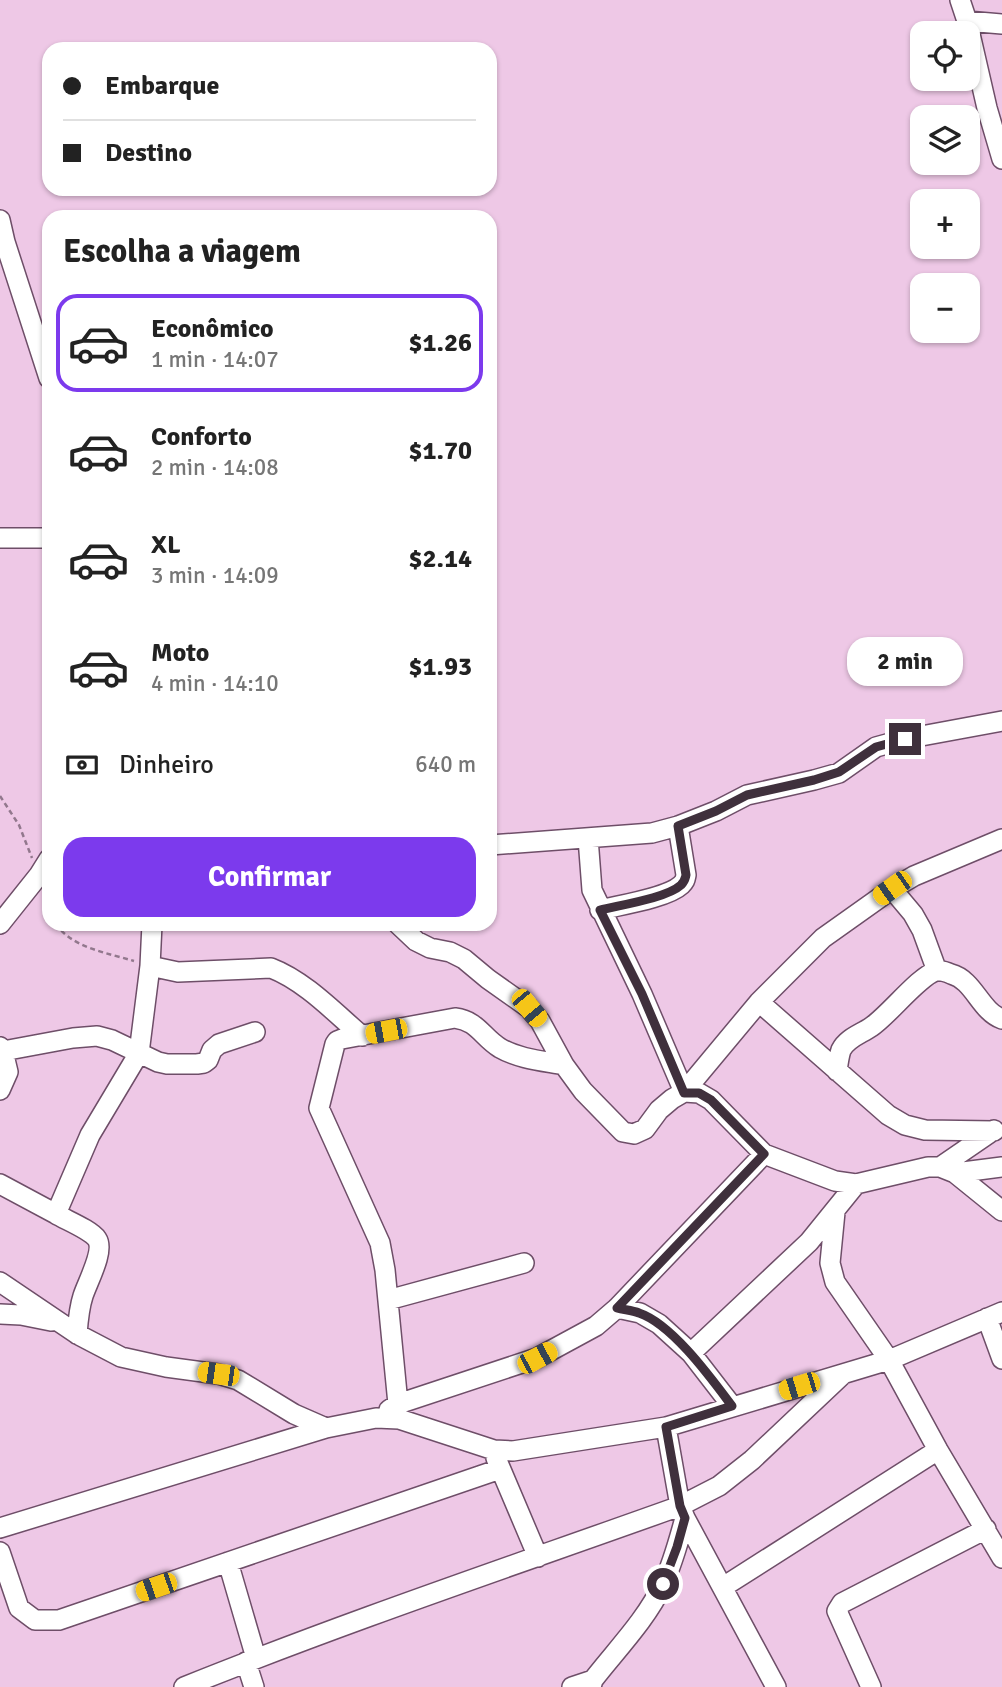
<!DOCTYPE html>
<html lang="pt">
<meta charset="utf-8">
<style>
:root{--surface:#fff;--page:#f6f6f6;--text:#222;--muted:#767676;--line:#e0e0e0;--accent:#7c3aed}
body{margin:0;font-family:Signika,sans-serif;background:var(--page);color:var(--text);height:100vh;display:flex;flex-direction:column;font-size:26px;white-space:nowrap}
*{box-sizing:border-box;margin:0}
p{font-size:23px;color:var(--muted)}
.icon{flex:none;width:38px;height:38px;fill:none;stroke:currentColor;stroke-width:2;stroke-linecap:round;stroke-linejoin:round}
.map{position:relative;flex:1;overflow:hidden}
.sheet{position:absolute;left:42px;top:210px;width:455px;height:721px;display:flex;flex-direction:column;background:var(--surface);border-radius:21px;box-shadow:0 2px 5px #0004}
.sheet>*{flex:none}
.hud{position:absolute;left:42px;top:42px;width:455px;height:154px;border-radius:21px;box-shadow:0 2px 5px #0004;display:grid;align-content:center;height:154px;padding:0 21px;background:var(--surface)}
.fabs{position:absolute;left:910px;top:21px;display:grid;gap:14px}
.fabs a{display:grid;place-items:center;width:70px;height:70px;border-radius:14px;background:var(--surface);box-shadow:0 2px 5px #0004;font-size:35px}
.end{position:absolute;width:32px;height:32px;margin:-16px;border:9px solid #3f303c;background:#fff;box-shadow:0 0 0 4px #fff}
.from{border-radius:50%}
.bubble{position:absolute;height:49px;border-radius:21px;background:var(--surface);box-shadow:0 2px 5px #0004;font-size:23px;font-weight:700;line-height:49px;text-align:center}
.car{position:absolute;width:21px;height:42px;margin:-21px -10px;border-radius:9px;box-shadow:0 0 5px 2px #0007;background:linear-gradient(#f5c518 24%,#345 0 40%,#f5c518 0 76%,#345 0 86%,#f5c518 0)}
.hud b{display:flex;align-items:center;gap:24px;height:66px;font-size:26px}
.hud b+b{border-top:2px solid var(--line)}
.hud i{width:18px;height:18px;background:var(--text)}
ul{padding:0;list-style:none}
li{display:flex;align-items:center;gap:21px;height:98px;margin:0 14px 10px;padding:0 7px;border:4px solid transparent;border-radius:21px}
li div{flex:1}
li b{display:block;font-size:26px}
li em{font-style:normal;font-weight:700}
li.selected{border-color:var(--accent)}
li>.icon{width:63px;height:63px;stroke-width:1.5}
h2{padding:0 21px;font-size:32px;line-height:84px}
.pay{display:flex;align-items:center;gap:18px;height:77px;padding:0 21px;font-size:26px}
.pay p{margin-inline-start:auto}
.action{display:flex;gap:14px;margin-top:auto;padding:14px 21px}
.action a{flex:1;height:80px;border-radius:21px;background:var(--accent);color:#fff;font-size:28px;font-weight:700;line-height:80px;text-align:center}
.map>svg:first-child{display:block}
.lines{fill:none;stroke-linecap:round;stroke-linejoin:round}
.minor-casing{stroke:#6e4e68;stroke-width:22}
.path{stroke:#92788d;stroke-width:2.5;stroke-dasharray:5 3.5;stroke-linecap:butt}
.minor{stroke:#fff;stroke-width:19}
.route{stroke:#3f303c;stroke-width:9}
</style>
<div class="map">
<svg width="1002" height="1687" viewBox="0 0 1002 1687">
<rect width="100%" height="100%" fill="#eec8e6"/>
<g class="lines">
<defs>
<path id="minor" d="M 960,0 L 967,21 L 987,108 L 1002,159
M 967,21 L 1002,24
M 0,220 L 5,242 L 49,378
M 0,538 L 49,538
M 588,838 L 592,890 L 642,994 L 684,1092
M 490,845 L 652,833 L 678,826 L 716,811 L 747,795 L 814,780 L 839,773 L 876,747 L 905,739 L 1002,721
M 892,889 L 913,914 L 922,930 L 937,971
M 600,910 C 620,905 667,898 681,885 C 685,881 685,880 686,875 L 678,826
M 0,924 L 39,875 L 49,859
M 398,924 L 416,941 L 430,948 L 450,952 L 464,959 L 488,979 L 529,1008 L 540,1021 L 564,1065 L 583,1091 L 623,1132 L 634,1134 L 645,1129 L 659,1110 L 672,1099 L 684,1092 L 759,1002 L 823,938 L 892,889 L 914,876 L 1002,839
M 150,966 L 178,972 L 271,968 C 305,981 335,1013 362,1036
M 759,1002 L 888,1115 L 905,1125 L 925,1130 L 994,1131
M 0,1047 L 3,1051 L 8,1072 L 0,1090
M 3,1051 L 73,1038 L 97,1036 L 112,1040 L 158,1062 L 167,1064 L 197,1064 L 204,1063 L 208,1060 L 212,1050 L 219,1044 L 255,1032
M 837,1071 C 838,1064 839,1056 841,1050 C 847,1038 861,1034 871,1027 C 888,1016 919,976 936,971 C 940,970 947,972 951,974 C 974,980 980,1011 1002,1019
M 684,1092 L 699,1093 L 711,1100 L 764,1154 L 835,1181 L 856,1184 L 928,1167 L 940,1167 L 955,1173 L 1002,1211
M 940,1167 L 994,1130
M 955,1173 L 1002,1167
M 0,1184 L 56,1214
M 835,1212 L 830,1263 L 835,1282 L 889,1360 L 938,1450 L 1002,1558
M 0,1282 L 77,1334 L 121,1357 L 166,1367 L 218,1374 L 238,1380 L 294,1414 L 326,1428 L 376,1418 L 399,1419 L 494,1450 L 513,1451 L 666,1427 L 889,1360 L 1002,1312
M 388,1300 L 524,1263
M 617,1308 L 640,1313 L 659,1324 L 691,1353
M 0,1314 L 21,1315 L 51,1321
M 987,1318 L 1002,1359
M 77,1334 C 78,1321 79,1308 83,1296 C 87,1283 105,1251 97,1239 C 91,1230 66,1220 56,1214 L 90,1135 L 139,1053 L 150,966 L 152,924
M 398,1404 L 385,1270 L 380,1243 L 319,1108 L 335,1044 L 337,1041 L 342,1039 L 455,1018 C 478,1021 482,1037 500,1048 C 519,1059 543,1061 564,1065
M 732,1406 L 691,1353 L 809,1242 L 856,1184
M 389,1410 L 398,1404 L 537,1358 L 596,1326 L 617,1308 L 764,1154
M 666,1427 L 680,1506 L 685,1518 L 776,1687
M 496,1458 L 538,1557
M 0,1528 L 326,1428
M 0,1552 L 19,1608 L 35,1620 L 59,1620 L 500,1469
M 228,1562 L 256,1658
M 723,1587 L 938,1450
M 246,1662 L 254,1687
M 184,1687 C 348,1621 515,1565 680,1506 L 719,1486 L 752,1460 L 842,1375
M 572,1687 L 593,1680
M 591,1687 L 593,1680 C 617,1649 646,1620 663,1584 C 673,1563 679,1540 685,1518
M 871,1687 L 837,1611 L 842,1603 L 986,1529"/>
</defs>
<use href="#minor" class="minor-casing"/>
<path class="path" d="M 0,796 L 19,825 L 32,858
M 44,894 L 49,910
M 56,924 C 72,948 108,953 134,961"/>
<use href="#minor" class="minor"/>
</g>
<g class="lines">
<path class="route" d="M 663,1584 L 677,1547 L 685,1518 L 680,1506 L 666,1427 L 732,1406 C 711,1378 672,1324 639,1313 C 632,1310 624,1310 617,1308 L 764,1154 L 711,1100 L 699,1093 L 684,1093 L 642,994 L 600,910 C 620,905 667,898 681,885 C 685,881 685,879 686,875 L 678,826 L 716,811 L 747,795 L 814,780 L 839,772 L 876,747 L 905,739"/>
</g>
</svg>
<div class="fabs">
<a><svg class="icon" aria-label="locate" viewBox="0 0 24 24"><circle cx="12" cy="12" r="6"/><path d="M12 2v4M12 18v4M2 12h4M18 12h4"/></svg></a>
<a><svg class="icon" aria-label="layers" viewBox="0 0 24 24"><path d="M12 4l9 5-9 5-9-5zM3 14l9 5 9-5"/></svg></a>
<a>+</a>
<a>−</a>
</div>
<i class="end from" style="left:663px;top:1584px"></i>
<i class="end" style="left:905px;top:739px"></i>
<div class="bubble" style="left:847px;top:637px;width:116px">2 min</div>
<i class="car" style="left:892px;top:888px;rotate:235deg"></i>
<i class="car" style="left:529px;top:1008px;rotate:140deg"></i>
<i class="car" style="left:386px;top:1031px;rotate:259deg"></i>
<i class="car" style="left:537px;top:1358px;rotate:62deg"></i>
<i class="car" style="left:218px;top:1374px;rotate:278deg"></i>
<i class="car" style="left:799px;top:1386px;rotate:253deg"></i>
<i class="car" style="left:156px;top:1587px;rotate:251deg"></i>
<div class="hud">
<b><i class="from"></i>Embarque</b>
<b><i></i>Destino</b>
</div>
<section class="sheet">
<h2>Escolha a viagem</h2>
<ul>
<li class="selected"><svg class="icon" aria-label="car" viewBox="0 0 24 24"><path d="M5 17H2v-5l4-1 3-4h7l3 4 3 1v5h-3M9 17h6M6 11h13"/><circle cx="7" cy="17" r="2"/><circle cx="17" cy="17" r="2"/></svg><div><b>Econômico</b><p>1 min · 14:07</p></div><em>$1.26</em></li>
<li><svg class="icon" aria-label="car" viewBox="0 0 24 24"><path d="M5 17H2v-5l4-1 3-4h7l3 4 3 1v5h-3M9 17h6M6 11h13"/><circle cx="7" cy="17" r="2"/><circle cx="17" cy="17" r="2"/></svg><div><b>Conforto</b><p>2 min · 14:08</p></div><em>$1.70</em></li>
<li><svg class="icon" aria-label="car" viewBox="0 0 24 24"><path d="M5 17H2v-5l4-1 3-4h7l3 4 3 1v5h-3M9 17h6M6 11h13"/><circle cx="7" cy="17" r="2"/><circle cx="17" cy="17" r="2"/></svg><div><b>XL</b><p>3 min · 14:09</p></div><em>$2.14</em></li>
<li><svg class="icon" aria-label="car" viewBox="0 0 24 24"><path d="M5 17H2v-5l4-1 3-4h7l3 4 3 1v5h-3M9 17h6M6 11h13"/><circle cx="7" cy="17" r="2"/><circle cx="17" cy="17" r="2"/></svg><div><b>Moto</b><p>4 min · 14:10</p></div><em>$1.93</em></li>
</ul>
<div class="pay"><svg class="icon" aria-label="cash" viewBox="0 0 24 24"><path d="M3 7h18v10H3z"/><circle cx="12" cy="12" r="2"/></svg>Dinheiro<p>640 m</p></div>
<div class="action"><a>Confirmar</a></div>
</section>
</div>
